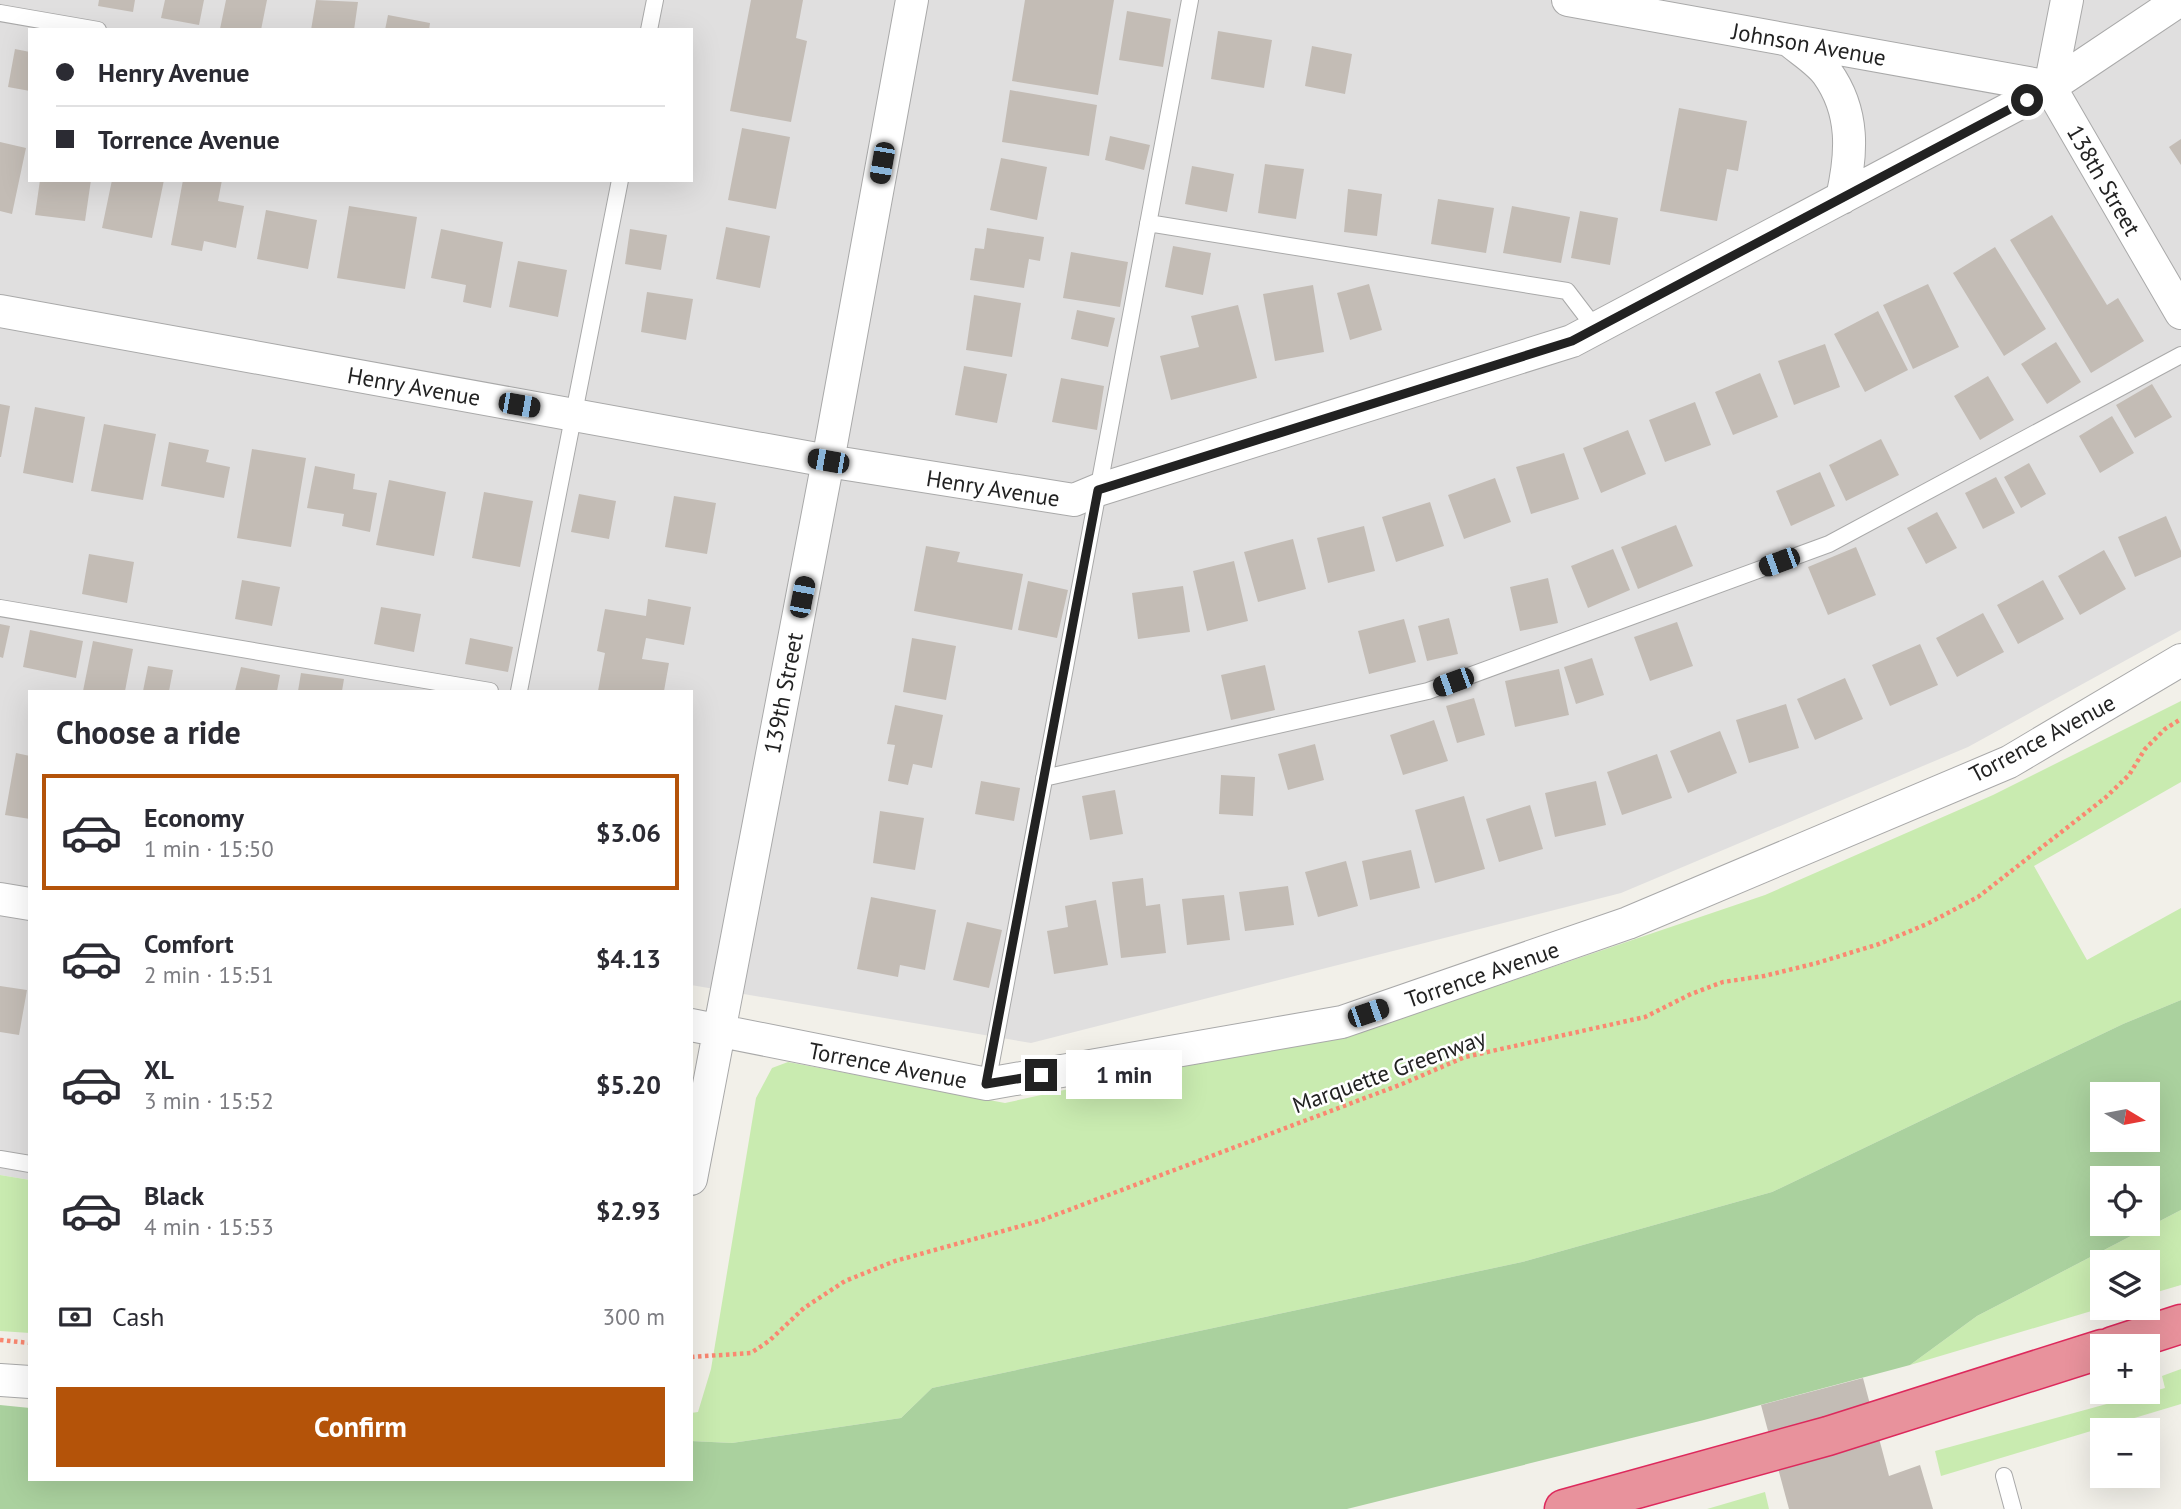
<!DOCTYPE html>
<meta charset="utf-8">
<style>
:root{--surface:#fff;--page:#f7f7f7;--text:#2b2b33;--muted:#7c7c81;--line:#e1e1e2;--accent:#b45309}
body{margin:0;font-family:"PT Sans",sans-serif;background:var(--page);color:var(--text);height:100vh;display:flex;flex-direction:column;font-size:26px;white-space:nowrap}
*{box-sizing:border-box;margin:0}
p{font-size:23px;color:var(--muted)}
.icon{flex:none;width:38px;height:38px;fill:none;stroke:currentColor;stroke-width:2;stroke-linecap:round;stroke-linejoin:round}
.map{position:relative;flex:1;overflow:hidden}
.drawer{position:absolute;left:28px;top:690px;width:665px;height:791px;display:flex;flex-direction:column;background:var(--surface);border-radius:0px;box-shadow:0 7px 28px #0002}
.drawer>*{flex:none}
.banner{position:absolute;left:28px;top:28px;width:665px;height:154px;border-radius:0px;box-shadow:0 7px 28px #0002;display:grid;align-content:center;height:154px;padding:0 28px;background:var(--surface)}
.needle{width:46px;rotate:100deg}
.controls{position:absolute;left:2090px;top:1082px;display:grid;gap:14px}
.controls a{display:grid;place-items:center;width:70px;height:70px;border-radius:0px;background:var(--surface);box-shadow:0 7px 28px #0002;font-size:35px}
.end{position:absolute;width:32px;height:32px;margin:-16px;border:9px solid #222;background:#fff;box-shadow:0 0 0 4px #fff}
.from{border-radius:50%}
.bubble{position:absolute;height:49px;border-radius:0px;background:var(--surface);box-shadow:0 7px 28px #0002;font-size:23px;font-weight:800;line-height:49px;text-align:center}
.car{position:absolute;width:21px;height:42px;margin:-21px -10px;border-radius:9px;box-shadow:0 0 5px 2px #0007;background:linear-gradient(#222 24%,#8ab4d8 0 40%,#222 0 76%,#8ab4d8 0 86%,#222 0)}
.banner b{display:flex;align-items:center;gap:24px;height:66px;font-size:26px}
.banner b+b{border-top:2px solid var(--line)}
.banner i{width:18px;height:18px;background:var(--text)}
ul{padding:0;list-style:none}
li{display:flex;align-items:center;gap:21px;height:116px;margin:0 14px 10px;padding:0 14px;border:4px solid transparent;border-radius:0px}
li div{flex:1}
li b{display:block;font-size:26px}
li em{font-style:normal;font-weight:800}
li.selected{border-color:var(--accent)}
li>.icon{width:63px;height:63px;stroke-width:1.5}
h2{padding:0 28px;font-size:32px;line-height:84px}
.pay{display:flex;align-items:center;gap:18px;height:77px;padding:0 28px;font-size:26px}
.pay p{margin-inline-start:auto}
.action{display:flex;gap:14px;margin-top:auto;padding:14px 28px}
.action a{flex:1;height:80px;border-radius:0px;background:var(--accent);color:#fff;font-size:28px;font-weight:800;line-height:80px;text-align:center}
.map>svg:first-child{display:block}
.residential{fill:#e0dfdf;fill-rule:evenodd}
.grass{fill:#c9ebb0}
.forest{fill:#aad19e;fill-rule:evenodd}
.building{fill:#c3bcb5}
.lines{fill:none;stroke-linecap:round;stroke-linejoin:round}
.service-casing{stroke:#a9a9a9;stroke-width:18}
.minor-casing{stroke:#a9a9a9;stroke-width:34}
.motorway-casing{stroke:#dd295c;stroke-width:41}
.path{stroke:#fa8871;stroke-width:4.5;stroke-dasharray:3.5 3.5;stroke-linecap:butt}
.service{stroke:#fff;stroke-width:16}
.minor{stroke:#fff;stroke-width:32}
.motorway{stroke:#e8929c;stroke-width:38}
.route{stroke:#222;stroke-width:9}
.labels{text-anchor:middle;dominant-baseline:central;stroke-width:5;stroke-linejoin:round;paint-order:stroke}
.street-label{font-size:23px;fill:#222;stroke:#fff}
</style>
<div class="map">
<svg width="2181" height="1509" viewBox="0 0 2181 1509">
<rect width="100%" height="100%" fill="#f2f0e9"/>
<path class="residential" d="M 0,0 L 2181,0 L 2181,630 L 1968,747 L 1621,893 L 1031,1043 L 691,985 L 691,691 L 30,691 L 30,1180 L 0,1175 ZM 30,30 L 691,30 L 691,180 L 30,180 Z"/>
<path class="grass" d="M 2181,701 L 2181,782 L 2034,866 L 2087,960 L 2181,908 L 2181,1000 L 2123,1024 L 1772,1192 L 1522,1262 L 932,1388 L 901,1418 L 732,1443 L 691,1441 L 691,1413 L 698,1412 L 711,1369 L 756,1098 L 772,1068 L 788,1062 L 1005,1103 L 1420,1012 L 1765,895 L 1993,795 Z
M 0,1175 L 30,1180 L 30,1333 L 0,1331 Z
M 2181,1210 L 2181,1285 L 2147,1295 L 2147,1262 L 2102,1262 L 2102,1307 L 2105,1307 L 1910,1365 L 1977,1316 Z
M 2181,1369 L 2181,1404 L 1941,1476 L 1935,1451 L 2165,1388 L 2162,1376 Z
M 1765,1492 L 1769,1509 L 1707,1509 Z"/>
<path class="forest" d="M 2181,1000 L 2181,1210 L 1977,1316 L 1910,1365 L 1704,1420 L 1347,1509 L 0,1509 L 0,1405 L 30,1408 L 30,1479 L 691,1479 L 691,1441 L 732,1443 L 901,1418 L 932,1388 L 1522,1262 L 1772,1192 L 2123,1024 ZM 2102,1094 L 2147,1094 L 2147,1139 L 2102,1139 ZM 2102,1178 L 2147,1178 L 2147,1223 L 2102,1223 Z"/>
<path class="building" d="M 99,0 L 135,0 L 133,12 L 98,6 Z
M 165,0 L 204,0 L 199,25 L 161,18 Z
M 226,0 L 267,0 L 261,30 L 220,29 Z
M 316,0 L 358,2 L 354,30 L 311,30 Z
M 751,0 L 803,0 L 796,38 L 807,41 L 791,122 L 730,111 Z
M 1025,0 L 1114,0 L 1098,95 L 1012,81 Z
M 1127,11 L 1171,19 L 1163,67 L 1119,60 Z
M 388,15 L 430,23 L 429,30 L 385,30 Z
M 1218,31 L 1272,40 L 1264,88 L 1211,79 Z
M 1312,46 L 1352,54 L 1345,94 L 1305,86 Z
M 15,49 L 30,52 L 30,91 L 8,87 Z
M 1010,90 L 1097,105 L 1089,156 L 1002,142 Z
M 1679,108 L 1747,121 L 1738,171 L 1727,169 L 1717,221 L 1660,211 Z
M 742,128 L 790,137 L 776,209 L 728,200 Z
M 1110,136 L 1150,145 L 1144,170 L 1105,160 Z
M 2181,139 L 2181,165 L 2169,147 Z
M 0,142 L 26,148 L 12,214 L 0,211 Z
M 1001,158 L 1047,167 L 1037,220 L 990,210 Z
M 1265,164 L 1304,169 L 1296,219 L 1258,213 Z
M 1192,166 L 1234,174 L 1227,212 L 1185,204 Z
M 40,180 L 91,180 L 85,221 L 35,215 Z
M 112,180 L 164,180 L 152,238 L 102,228 Z
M 183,180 L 222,180 L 218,201 L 244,206 L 236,248 L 204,241 L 202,251 L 171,245 Z
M 1348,189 L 1382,194 L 1377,236 L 1344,232 Z
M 1438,199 L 1494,208 L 1486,253 L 1431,244 Z
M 349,206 L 417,217 L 405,289 L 337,278 Z
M 1512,206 L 1570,217 L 1561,263 L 1503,253 Z
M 266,210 L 317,220 L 308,269 L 257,259 Z
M 1580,211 L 1618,218 L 1610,265 L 1571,258 Z
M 2052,215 L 2107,305 L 2118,298 L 2144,341 L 2091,373 L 2010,240 Z
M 726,227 L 770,236 L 760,288 L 716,279 Z
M 987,228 L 1044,237 L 1040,261 L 1029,259 L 1024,288 L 970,280 L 975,248 L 984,249 Z
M 441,229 L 503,242 L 491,308 L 463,302 L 466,285 L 431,278 Z
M 630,229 L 667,235 L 661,270 L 625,264 Z
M 1173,246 L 1211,253 L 1203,295 L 1165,287 Z
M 1995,247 L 2046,329 L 2004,356 L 1953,273 Z
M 1071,252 L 1128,262 L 1120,307 L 1063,298 Z
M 518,261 L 567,270 L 558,317 L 509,307 Z
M 1369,284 L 1382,330 L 1350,340 L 1337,293 Z
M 1928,284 L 1959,347 L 1913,369 L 1883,305 Z
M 1313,285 L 1324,352 L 1275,361 L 1263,294 Z
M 647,292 L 693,299 L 686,340 L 641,332 Z
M 974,295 L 1021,303 L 1012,357 L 966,350 Z
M 1238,305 L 1257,378 L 1171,400 L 1160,356 L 1199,347 L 1191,316 Z
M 1077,310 L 1115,318 L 1108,347 L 1071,339 Z
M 1878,311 L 1908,370 L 1865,392 L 1834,334 Z
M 2056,342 L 2081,382 L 2047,404 L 2021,364 Z
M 1825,344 L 1840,387 L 1794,405 L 1778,361 Z
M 964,366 L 1007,374 L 997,423 L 955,415 Z
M 1760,373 L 1778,417 L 1733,435 L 1715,392 Z
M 1988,376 L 2014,420 L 1980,440 L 1954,396 Z
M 1061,378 L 1104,386 L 1097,430 L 1052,422 Z
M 2152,384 L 2172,417 L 2135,438 L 2116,405 Z
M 1695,402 L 1711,445 L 1665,462 L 1649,420 Z
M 0,404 L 10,406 L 1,457 L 0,457 Z
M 35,407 L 85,417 L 73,483 L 23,473 Z
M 2112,416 L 2134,453 L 2100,473 L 2079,436 Z
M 104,424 L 156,434 L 143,500 L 91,491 Z
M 1628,430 L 1646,474 L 1601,493 L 1583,448 Z
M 1881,439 L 1899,475 L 1846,501 L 1829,465 Z
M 169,442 L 209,450 L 206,462 L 230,467 L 224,498 L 161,486 Z
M 252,449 L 306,458 L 291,547 L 237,538 Z
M 1564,453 L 1579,499 L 1531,514 L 1516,467 Z
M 2029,463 L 2046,494 L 2021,508 L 2004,477 Z
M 315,466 L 355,474 L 353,489 L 377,493 L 370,532 L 342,526 L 344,514 L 307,508 Z
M 1820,472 L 1835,506 L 1791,526 L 1776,491 Z
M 1996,477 L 2015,513 L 1983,529 L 1965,493 Z
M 1495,478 L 1511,522 L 1464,539 L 1448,495 Z
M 389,480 L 446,492 L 434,556 L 376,545 Z
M 484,492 L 533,501 L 520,567 L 472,558 Z
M 579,494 L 616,501 L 609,539 L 571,532 Z
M 674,496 L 716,503 L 707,554 L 665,547 Z
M 1430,502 L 1444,546 L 1396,562 L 1382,517 Z
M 1937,512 L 1957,548 L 1926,564 L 1907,528 Z
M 2166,516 L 2181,551 L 2181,557 L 2135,577 L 2118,537 Z
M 1676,525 L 1693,566 L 1638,589 L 1621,547 Z
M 1364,526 L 1375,571 L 1328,583 L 1317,538 Z
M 1293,539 L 1306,589 L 1258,602 L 1244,552 Z
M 926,546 L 960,552 L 957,562 L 1023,574 L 1012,630 L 914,611 Z
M 1856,547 L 1876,595 L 1828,615 L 1808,567 Z
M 1613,549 L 1630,590 L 1588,608 L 1571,566 Z
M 2104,550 L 2126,589 L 2080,615 L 2058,576 Z
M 89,554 L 134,562 L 127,603 L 82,594 Z
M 1234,561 L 1248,621 L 1207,631 L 1193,571 Z
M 1548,578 L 1558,623 L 1520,631 L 1510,587 Z
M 242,580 L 280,587 L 272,626 L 235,619 Z
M 2043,580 L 2064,619 L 2018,644 L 1997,605 Z
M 1028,581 L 1068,590 L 1057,638 L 1018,630 Z
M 1183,586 L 1190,632 L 1138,639 L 1132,593 Z
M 648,599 L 691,607 L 684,645 L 646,638 L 642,659 L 669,663 L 664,691 L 598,691 L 605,653 L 597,651 L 605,609 L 646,616 Z
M 381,607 L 421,614 L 414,652 L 374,644 Z
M 1983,613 L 2004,652 L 1957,677 L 1936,638 Z
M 1449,618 L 1458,654 L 1427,661 L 1418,626 Z
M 1404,619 L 1416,662 L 1369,674 L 1358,631 Z
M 1677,622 L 1693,666 L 1650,681 L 1634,637 Z
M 0,624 L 10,626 L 3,658 L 0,657 Z
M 30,630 L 83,641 L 76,678 L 23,667 Z
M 470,638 L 513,647 L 508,672 L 465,664 Z
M 912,638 L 956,646 L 946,700 L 903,692 Z
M 93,641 L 133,649 L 125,691 L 83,691 Z
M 1920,644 L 1938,685 L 1890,706 L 1872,665 Z
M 1592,658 L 1604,695 L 1576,704 L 1564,667 Z
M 1265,665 L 1275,710 L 1231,720 L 1221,675 Z
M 148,666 L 173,670 L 169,691 L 143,691 Z
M 241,667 L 280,675 L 277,691 L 235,691 Z
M 1559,669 L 1569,715 L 1515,727 L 1505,681 Z
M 301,673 L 344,679 L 342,691 L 298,691 Z
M 1845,678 L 1863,719 L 1815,740 L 1797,699 Z
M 1474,698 L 1485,735 L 1457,743 L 1446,706 Z
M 1786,704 L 1799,748 L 1749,763 L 1736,720 Z
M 895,705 L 943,715 L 932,768 L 913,764 L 908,785 L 888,781 L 895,745 L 887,744 Z
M 1434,720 L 1448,761 L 1403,775 L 1390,735 Z
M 1720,731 L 1737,773 L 1688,793 L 1670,751 Z
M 1315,744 L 1324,780 L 1288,790 L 1278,754 Z
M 16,753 L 30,756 L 30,819 L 5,815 Z
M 1657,754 L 1672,798 L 1622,815 L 1607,772 Z
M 1221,775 L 1255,777 L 1253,816 L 1219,814 Z
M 981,781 L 1020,788 L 1014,821 L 975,814 Z
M 1596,781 L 1606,825 L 1555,837 L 1545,793 Z
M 1115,790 L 1123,834 L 1090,840 L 1082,796 Z
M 1464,796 L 1485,869 L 1435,883 L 1415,810 Z
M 1530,805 L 1543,849 L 1499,862 L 1486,819 Z
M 880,811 L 924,818 L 915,870 L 873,863 Z
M 1411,850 L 1420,888 L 1370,900 L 1362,861 Z
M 1346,861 L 1358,906 L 1318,917 L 1305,872 Z
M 1143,878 L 1146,906 L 1160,904 L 1166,953 L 1121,958 L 1112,882 Z
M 1288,886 L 1294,925 L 1245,931 L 1239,892 Z
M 1224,895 L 1230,940 L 1187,945 L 1182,899 Z
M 871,897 L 936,910 L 925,970 L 900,965 L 898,977 L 857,969 Z
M 1096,900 L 1108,965 L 1054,974 L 1047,931 L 1068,927 L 1065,906 Z
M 967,922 L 1002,930 L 989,988 L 953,980 Z
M 0,986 L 27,990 L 19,1035 L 0,1032 Z
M 1863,1378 L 1889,1476 L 1920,1465 L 1933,1509 L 1789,1509 L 1761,1405 Z"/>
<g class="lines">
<defs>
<path id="service" d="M 0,13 L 98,30
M 649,30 L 655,0
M 1148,223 L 1567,291 L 1596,329
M 0,608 L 490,691
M 519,691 L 620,180
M 1044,778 L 1428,691 L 1829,544 L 2181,355
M 987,1084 L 1190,0
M 0,1159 L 30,1164
M 2004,1476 L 2013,1509"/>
<path id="minor" d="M 1568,0 L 2050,87
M 2067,0 L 2050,87 L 2181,313
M 1790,41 C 1802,51 1818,61 1827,73 C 1855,112 1852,154 1842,198
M 0,311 L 828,461 L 1074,500 L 1098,490 L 1572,341 L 2050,87 L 2180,0
M 0,899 L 30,904
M 691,1025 L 987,1084 L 1342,1022 L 1628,923 L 2009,762 L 2181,660
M 691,1179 L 828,461 L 912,0
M 0,1380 L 30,1382"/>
<path id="motorway" d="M 2113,1346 L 2181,1324
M 1564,1509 L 1828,1436 L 2102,1349"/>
</defs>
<use href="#service" class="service-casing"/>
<use href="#minor" class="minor-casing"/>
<use href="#motorway" class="motorway-casing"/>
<path class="path" d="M 0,1340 L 30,1343
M 691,1357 L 751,1353 L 769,1341 L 804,1308 L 845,1281 L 895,1261 L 1039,1221 L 1074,1208 L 1402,1084 L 1465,1057 L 1645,1017 L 1691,994 L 1723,982 L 1764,976 L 1817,963 L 1879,944 L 1927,924 L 1978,897 L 2105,798 L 2129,775 L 2145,749 L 2165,729 L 2181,719"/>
<use href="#service" class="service"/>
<use href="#minor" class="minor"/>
<use href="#motorway" class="motorway"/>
</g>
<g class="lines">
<path class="route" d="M 1041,1075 L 986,1084 L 1098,490 L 1572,341 L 2027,100"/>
</g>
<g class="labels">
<g class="street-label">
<text transform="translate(1809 44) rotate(10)">Johnson Avenue</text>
<text transform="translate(2104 180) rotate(60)">138th Street</text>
<text transform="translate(414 386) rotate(10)">Henry Avenue</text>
<text transform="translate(993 488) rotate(9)">Henry Avenue</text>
<text transform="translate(783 693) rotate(-79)">139th Street</text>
<text transform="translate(2042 738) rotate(-28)">Torrence Avenue</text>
<text transform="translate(1482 974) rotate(-19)">Torrence Avenue</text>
<text transform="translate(888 1065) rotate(11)">Torrence Avenue</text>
<text transform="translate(1389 1071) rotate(-20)">Marquette Greenway</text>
</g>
</g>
</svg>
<div class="controls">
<a><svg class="needle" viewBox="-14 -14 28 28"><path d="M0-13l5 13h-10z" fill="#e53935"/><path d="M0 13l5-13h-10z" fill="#7c7c81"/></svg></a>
<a><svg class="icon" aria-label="locate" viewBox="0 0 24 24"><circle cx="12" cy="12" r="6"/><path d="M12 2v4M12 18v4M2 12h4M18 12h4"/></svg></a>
<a><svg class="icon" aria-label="layers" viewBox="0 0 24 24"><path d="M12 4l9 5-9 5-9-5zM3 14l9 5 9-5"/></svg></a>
<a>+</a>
<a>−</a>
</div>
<i class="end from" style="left:2027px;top:100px"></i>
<i class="end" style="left:1041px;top:1075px"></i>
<div class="bubble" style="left:1066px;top:1050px;width:116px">1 min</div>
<i class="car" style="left:882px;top:163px;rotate:190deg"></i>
<i class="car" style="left:519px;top:405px;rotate:100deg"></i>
<i class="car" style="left:828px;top:461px;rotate:280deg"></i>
<i class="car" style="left:1779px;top:562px;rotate:250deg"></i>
<i class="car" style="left:802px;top:597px;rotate:11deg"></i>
<i class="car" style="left:1453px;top:682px;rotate:250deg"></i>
<i class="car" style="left:1368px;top:1013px;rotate:71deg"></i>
<div class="banner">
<b><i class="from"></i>Henry Avenue</b>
<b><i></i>Torrence Avenue</b>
</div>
<section class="drawer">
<h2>Choose a ride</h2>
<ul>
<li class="selected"><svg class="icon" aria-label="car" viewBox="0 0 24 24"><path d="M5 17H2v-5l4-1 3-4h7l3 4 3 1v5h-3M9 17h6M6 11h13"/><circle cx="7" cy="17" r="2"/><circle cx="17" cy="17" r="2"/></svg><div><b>Economy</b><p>1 min · 15:50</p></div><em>$3.06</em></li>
<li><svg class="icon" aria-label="car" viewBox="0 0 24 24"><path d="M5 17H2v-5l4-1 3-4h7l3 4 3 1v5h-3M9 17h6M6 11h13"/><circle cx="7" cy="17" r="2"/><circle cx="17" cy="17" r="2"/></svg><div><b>Comfort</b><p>2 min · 15:51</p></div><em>$4.13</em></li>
<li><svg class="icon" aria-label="car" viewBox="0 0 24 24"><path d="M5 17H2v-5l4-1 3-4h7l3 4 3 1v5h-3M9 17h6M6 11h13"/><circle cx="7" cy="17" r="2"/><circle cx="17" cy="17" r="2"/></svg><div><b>XL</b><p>3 min · 15:52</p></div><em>$5.20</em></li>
<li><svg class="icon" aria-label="car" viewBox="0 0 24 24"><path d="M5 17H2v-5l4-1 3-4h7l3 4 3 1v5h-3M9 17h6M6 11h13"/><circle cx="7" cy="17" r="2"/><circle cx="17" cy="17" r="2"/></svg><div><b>Black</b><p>4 min · 15:53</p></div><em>$2.93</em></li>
</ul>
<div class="pay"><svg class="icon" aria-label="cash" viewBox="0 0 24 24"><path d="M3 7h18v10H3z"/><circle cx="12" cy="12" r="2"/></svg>Cash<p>300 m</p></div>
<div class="action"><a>Confirm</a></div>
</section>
</div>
